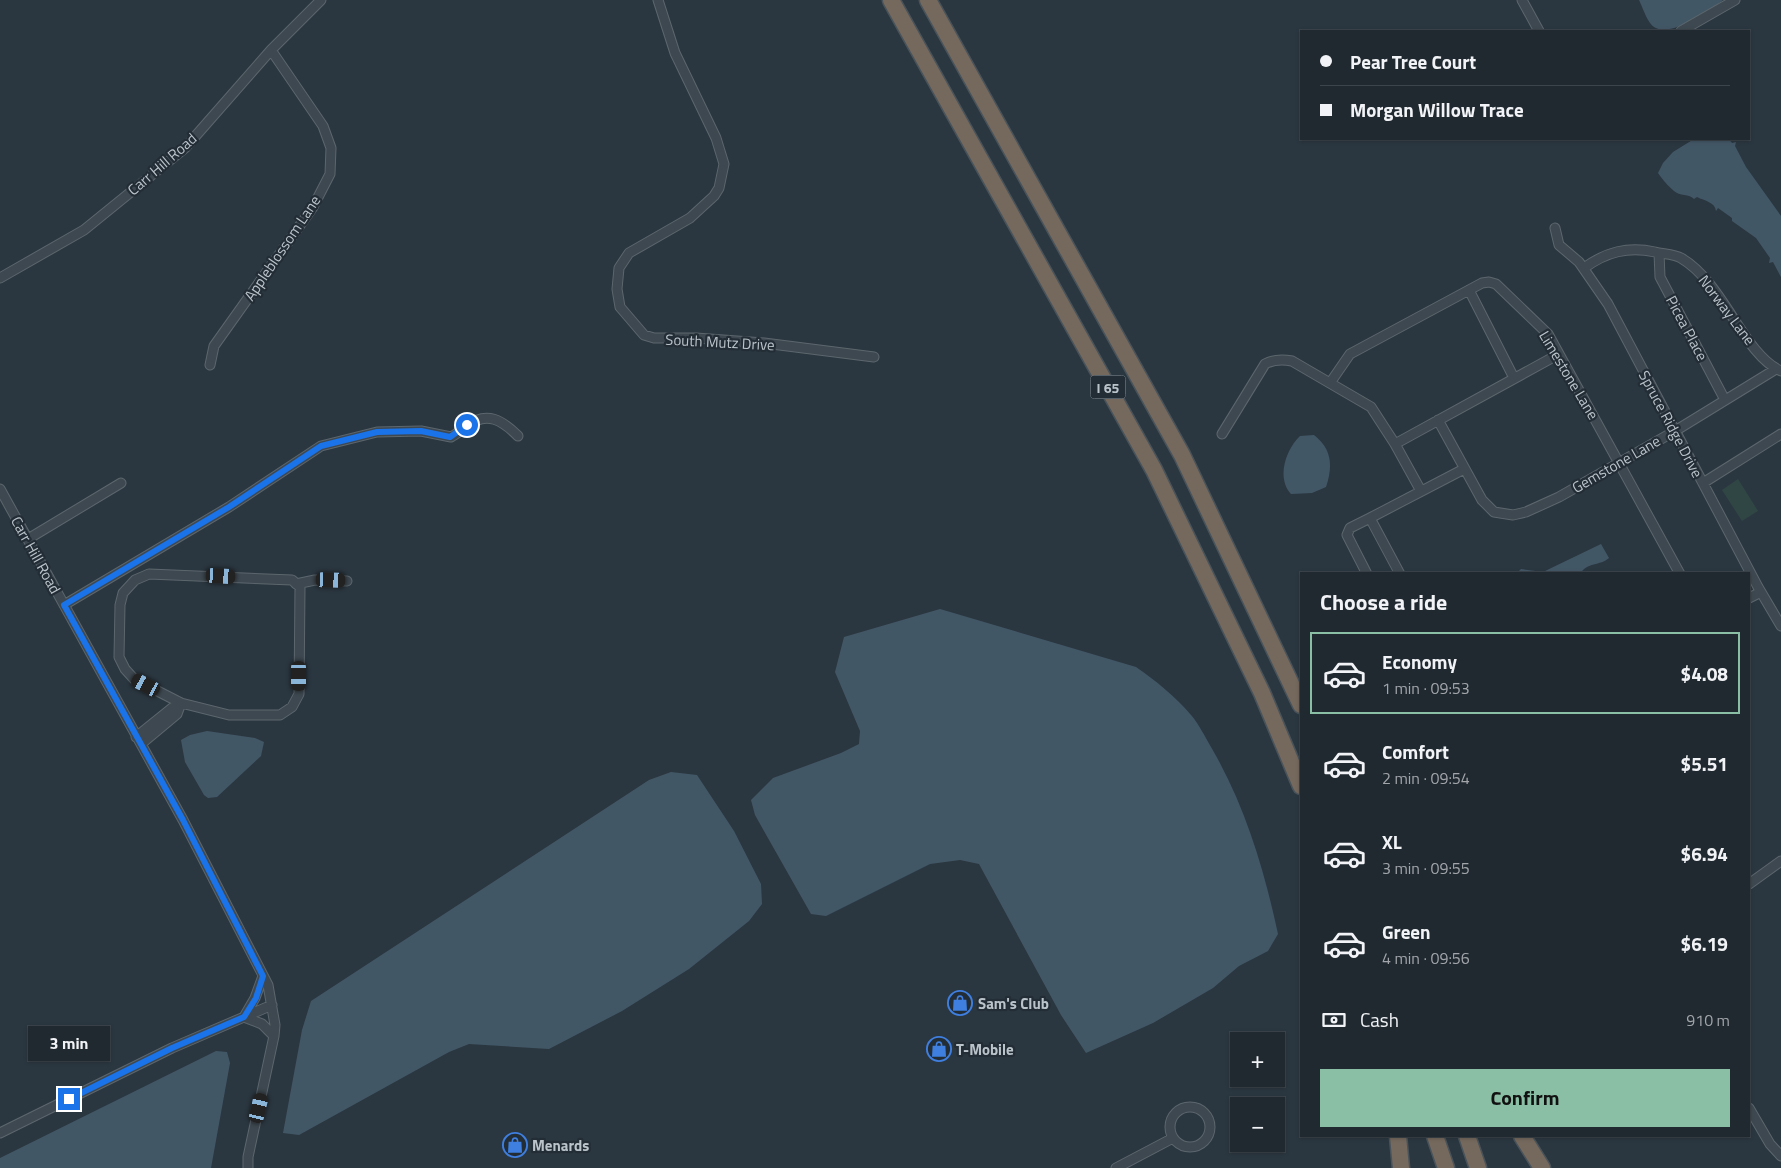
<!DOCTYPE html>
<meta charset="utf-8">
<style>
:root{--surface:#202930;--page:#2d353c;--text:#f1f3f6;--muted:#a2a6ab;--line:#3d454c;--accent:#8abfa5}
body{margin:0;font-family:"Titillium Web",sans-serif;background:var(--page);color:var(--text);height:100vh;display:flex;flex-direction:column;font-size:19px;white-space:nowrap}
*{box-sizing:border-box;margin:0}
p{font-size:16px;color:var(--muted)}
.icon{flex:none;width:28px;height:28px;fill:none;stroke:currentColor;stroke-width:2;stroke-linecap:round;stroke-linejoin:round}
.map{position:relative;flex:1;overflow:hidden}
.drawer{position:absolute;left:1300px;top:572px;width:450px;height:565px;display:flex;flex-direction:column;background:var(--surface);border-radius:0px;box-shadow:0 1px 4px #0004,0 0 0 1px var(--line)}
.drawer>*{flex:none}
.hud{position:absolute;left:1300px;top:30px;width:450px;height:110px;border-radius:0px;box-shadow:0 1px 4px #0004,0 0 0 1px var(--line);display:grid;align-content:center;height:110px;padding:0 20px;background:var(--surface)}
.fabs{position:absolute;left:1230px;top:1032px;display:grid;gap:10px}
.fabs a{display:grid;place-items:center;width:55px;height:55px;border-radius:0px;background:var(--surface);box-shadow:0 1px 4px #0004,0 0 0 1px var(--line);font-size:25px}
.end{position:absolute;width:22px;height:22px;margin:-11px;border:6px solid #1a73e8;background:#fff;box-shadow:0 0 0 2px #fff}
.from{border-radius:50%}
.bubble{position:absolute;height:35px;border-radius:0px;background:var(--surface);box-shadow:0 1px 4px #0004,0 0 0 1px var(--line);font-size:16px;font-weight:700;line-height:35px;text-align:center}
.car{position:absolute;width:15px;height:30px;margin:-15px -8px;border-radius:6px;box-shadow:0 0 4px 1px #0007;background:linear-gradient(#222 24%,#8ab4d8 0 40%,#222 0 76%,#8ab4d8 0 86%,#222 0)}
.hud b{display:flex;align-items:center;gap:18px;height:48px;font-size:19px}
.hud b+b{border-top:1px solid var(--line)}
.hud i{width:12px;height:12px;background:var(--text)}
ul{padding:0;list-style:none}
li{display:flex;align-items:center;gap:15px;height:82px;margin:0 10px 8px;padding:0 10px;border:2px solid transparent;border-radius:0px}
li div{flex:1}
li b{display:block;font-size:19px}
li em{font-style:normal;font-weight:700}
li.active{border-color:var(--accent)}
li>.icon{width:45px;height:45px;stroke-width:1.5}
h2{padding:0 20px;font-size:22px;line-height:60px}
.pay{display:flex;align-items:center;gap:12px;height:55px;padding:0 20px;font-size:19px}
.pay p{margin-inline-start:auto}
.cta{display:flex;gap:10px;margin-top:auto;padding:10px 20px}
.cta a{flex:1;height:58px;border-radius:0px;background:var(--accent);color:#111;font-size:20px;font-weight:700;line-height:58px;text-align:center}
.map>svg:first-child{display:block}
.green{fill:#304644}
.water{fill:#425766}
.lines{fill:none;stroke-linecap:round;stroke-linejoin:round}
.street-casing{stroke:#5c666d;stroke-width:11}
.highway-casing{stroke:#49535a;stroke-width:19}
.street{stroke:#3e4850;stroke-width:9}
.highway{stroke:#75685d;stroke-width:16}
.route{stroke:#1a73e8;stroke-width:6}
.labels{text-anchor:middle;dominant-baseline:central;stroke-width:4.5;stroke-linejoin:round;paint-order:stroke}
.shield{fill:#232d36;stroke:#8d969e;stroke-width:1}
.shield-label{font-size:14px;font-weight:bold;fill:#bbc3ca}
.street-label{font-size:15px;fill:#bbc3ca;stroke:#232d36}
.poi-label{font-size:15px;font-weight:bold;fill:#bbc3ca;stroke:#232d36;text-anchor:start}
</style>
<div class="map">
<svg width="1781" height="1168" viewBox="0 0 1781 1168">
<rect width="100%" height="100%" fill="#2b3740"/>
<path class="green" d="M 1738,479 L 1758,511 L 1742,521 L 1722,490 Z"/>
<path class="water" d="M 1639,0 L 1723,0 C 1709,11 1673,36 1656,28 C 1648,25 1643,8 1639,0 Z
M 1694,139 L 1729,139 L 1732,143 L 1736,142 L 1735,146 L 1746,167 L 1781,216 L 1781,277 L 1773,262 L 1769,263 L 1770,258 L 1756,238 L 1732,221 L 1732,218 L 1718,208 L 1716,211 C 1715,202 1705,201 1697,197 L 1694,199 C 1690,194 1679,196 1674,191 C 1669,187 1662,179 1658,173 L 1663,163 L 1673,152 Z
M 1314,435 C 1332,449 1333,466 1326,487 L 1312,493 L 1291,494 C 1276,478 1286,449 1300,436 Z
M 1601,544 L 1609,558 C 1600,566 1587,562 1580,574 L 1521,574 L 1519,571 L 1521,569 L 1543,572 Z
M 940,609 L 1136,667 C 1156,681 1175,696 1191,715 C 1199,724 1205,737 1211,747 C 1245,805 1264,869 1278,934 L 1268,951 L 1239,966 L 1213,988 L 1153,1023 L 1086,1053 L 1061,1015 L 979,864 L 960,860 L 930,864 L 826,916 L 811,914 L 755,815 L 751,800 L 773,778 L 841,753 L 859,744 L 860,731 L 835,672 L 844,637 Z
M 207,731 L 255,738 L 264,742 L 261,756 L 217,797 L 208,798 L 204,795 L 185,762 L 181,740 L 190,735 Z
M 671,772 L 697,775 L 734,831 L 761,884 L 762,904 L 749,921 L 689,969 L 622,1011 L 549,1049 L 469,1044 L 449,1052 L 299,1135 L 283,1133 L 302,1030 L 311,1001 L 649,780 Z
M 216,1051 L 227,1052 L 230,1063 L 211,1168 L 0,1168 L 0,1158 Z"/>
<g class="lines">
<defs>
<path id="street" d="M 658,0 L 675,53 L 716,138 L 724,164 L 719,188 L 714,196 L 690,218 L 629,253 L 619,268 L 617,289 L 620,307 L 644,335 L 654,338 L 696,338 L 764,343 L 874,357
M 1522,0 L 1539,31
M 1681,31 L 1735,0
M 1555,228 L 1559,245 L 1579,262 L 1608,304 L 1758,587 L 1781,626
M 1659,253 L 1660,277 L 1725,400
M 1584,268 C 1606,252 1628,246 1655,252 C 1663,254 1674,254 1681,258 C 1724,283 1743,354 1781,371
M 0,278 L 84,230 L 185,148 L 271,50 L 321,0
M 1469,290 L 1514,378
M 210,365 L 214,346 L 313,207 L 330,174 L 331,148 L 323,126 L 271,50
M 1330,383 L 1350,354 L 1482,283 L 1489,282 L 1496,284 L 1548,334 L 1680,574
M 1438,420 L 1482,500 L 1494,512 L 1513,515 L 1526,512 L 1559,497 L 1675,431 L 1776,369
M 1222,434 L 1265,364 C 1274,359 1282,359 1292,361 L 1371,407 L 1395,444
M 1703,483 L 1781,434
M 0,489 L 183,820 L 268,985 L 275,1025 L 274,1036 L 248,1157 L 248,1168
M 1421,491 L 1395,444 L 1559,354
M 1370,518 L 1464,469
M 28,539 L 121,483
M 1367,574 L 1347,535 L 1350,528 L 1370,518 L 1400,574
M 296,584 L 315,580 L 347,581
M 1749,598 L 1761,592
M 64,605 L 229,507 L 321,446 L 377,432 L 421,431 L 451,437 C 457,434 461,430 467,426 C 487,410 503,421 518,436
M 136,737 L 172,708 L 181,703 L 229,715 L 280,715 L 292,707 L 299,694 L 300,587 L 292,580 L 149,574 L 135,580 L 123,593 L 120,605 L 119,657 L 125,669 L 134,679 L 181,703
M 141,744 L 177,714 L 181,703
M 1749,884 L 1781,861
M 263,976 L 255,998 L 244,1017 L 262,1024 L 274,1036
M1170 1127a20 20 0 1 1 40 0a20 20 0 1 1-40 0Z
M 1749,1108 L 1770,1144 L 1781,1156
M 0,1133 L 172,1048 L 272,1005
M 1116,1168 L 1173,1138"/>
<path id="highway" d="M 891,0 L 1154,470 L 1262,693 L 1301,786
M 928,0 L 1182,455 L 1301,705
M 1398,1136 L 1401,1168
M 1435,1136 L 1446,1168
M 1467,1136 L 1478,1168
M 1522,1136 L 1542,1168"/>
</defs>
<use href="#street" class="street-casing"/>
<use href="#highway" class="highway-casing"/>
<use href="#street" class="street"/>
<use href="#highway" class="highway"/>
</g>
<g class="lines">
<path class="route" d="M 69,1099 L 172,1048 L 244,1017 L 256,998 L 263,976 L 183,820 L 64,605 L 229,507 L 321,446 L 377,432 L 421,431 L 450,437 L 467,425"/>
</g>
<defs>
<symbol id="shop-ring" viewBox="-11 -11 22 22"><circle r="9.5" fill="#232d36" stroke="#3f7fe0" stroke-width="1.5"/><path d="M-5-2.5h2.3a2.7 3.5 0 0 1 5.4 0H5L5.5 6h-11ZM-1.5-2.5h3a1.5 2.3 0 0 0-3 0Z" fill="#3f7fe0"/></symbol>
</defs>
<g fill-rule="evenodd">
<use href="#shop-ring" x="946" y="989" width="28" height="28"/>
<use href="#shop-ring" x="925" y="1035" width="28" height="28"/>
<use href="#shop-ring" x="501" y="1131" width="28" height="28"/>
</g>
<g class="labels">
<rect class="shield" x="1090.5" y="375.5" width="35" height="23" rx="4"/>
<g class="shield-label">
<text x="1108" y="387">I 65</text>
</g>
<g class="street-label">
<text transform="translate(162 164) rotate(-41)">Carr Hill Road</text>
<text transform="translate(282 248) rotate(-56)">Appleblossom Lane</text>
<text transform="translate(1727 310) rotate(53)">Norway Lane</text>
<text transform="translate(1687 328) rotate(62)">Picea Place</text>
<text transform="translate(720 342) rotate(3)">South Mutz Drive</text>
<text transform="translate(1569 375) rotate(59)">Limestone Lane</text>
<text transform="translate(1671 424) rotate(62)">Spruce Ridge Drive</text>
<text transform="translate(1616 464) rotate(-30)">Gemstone Lane</text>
<text transform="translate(36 555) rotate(61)">Carr Hill Road</text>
</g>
<g class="poi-label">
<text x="978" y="1003">Sam's Club</text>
<text x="956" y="1049">T-Mobile</text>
<text x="532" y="1145">Menards</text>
</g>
</g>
</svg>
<div class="fabs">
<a>+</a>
<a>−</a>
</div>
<i class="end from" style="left:467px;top:425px"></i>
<i class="end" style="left:69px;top:1099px"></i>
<div class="bubble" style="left:28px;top:1026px;width:82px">3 min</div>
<i class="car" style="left:221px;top:576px;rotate:93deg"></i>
<i class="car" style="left:331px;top:580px;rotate:92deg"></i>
<i class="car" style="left:299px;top:676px;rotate:180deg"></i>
<i class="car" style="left:146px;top:685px;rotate:298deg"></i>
<i class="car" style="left:259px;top:1108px;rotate:13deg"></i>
<div class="hud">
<b><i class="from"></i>Pear Tree Court</b>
<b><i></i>Morgan Willow Trace</b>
</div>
<section class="drawer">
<h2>Choose a ride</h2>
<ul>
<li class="active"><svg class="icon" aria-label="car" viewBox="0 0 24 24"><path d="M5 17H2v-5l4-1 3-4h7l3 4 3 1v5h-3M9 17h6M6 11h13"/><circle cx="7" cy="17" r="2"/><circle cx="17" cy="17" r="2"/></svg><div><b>Economy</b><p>1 min · 09:53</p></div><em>$4.08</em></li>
<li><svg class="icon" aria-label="car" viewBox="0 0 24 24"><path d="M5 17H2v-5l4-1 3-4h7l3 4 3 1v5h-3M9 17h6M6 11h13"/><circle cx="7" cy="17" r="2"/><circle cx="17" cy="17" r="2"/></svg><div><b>Comfort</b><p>2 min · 09:54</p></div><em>$5.51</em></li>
<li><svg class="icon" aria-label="car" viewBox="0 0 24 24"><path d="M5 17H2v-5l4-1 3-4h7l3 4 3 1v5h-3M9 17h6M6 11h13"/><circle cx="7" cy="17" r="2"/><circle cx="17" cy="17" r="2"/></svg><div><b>XL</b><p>3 min · 09:55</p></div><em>$6.94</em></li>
<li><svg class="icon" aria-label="car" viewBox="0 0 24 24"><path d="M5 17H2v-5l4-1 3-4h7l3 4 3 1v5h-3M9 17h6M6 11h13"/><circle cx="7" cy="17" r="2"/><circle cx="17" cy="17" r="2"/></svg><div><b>Green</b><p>4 min · 09:56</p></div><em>$6.19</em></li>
</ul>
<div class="pay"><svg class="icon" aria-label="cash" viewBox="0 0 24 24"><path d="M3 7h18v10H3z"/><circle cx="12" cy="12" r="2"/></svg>Cash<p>910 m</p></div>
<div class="cta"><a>Confirm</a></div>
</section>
</div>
